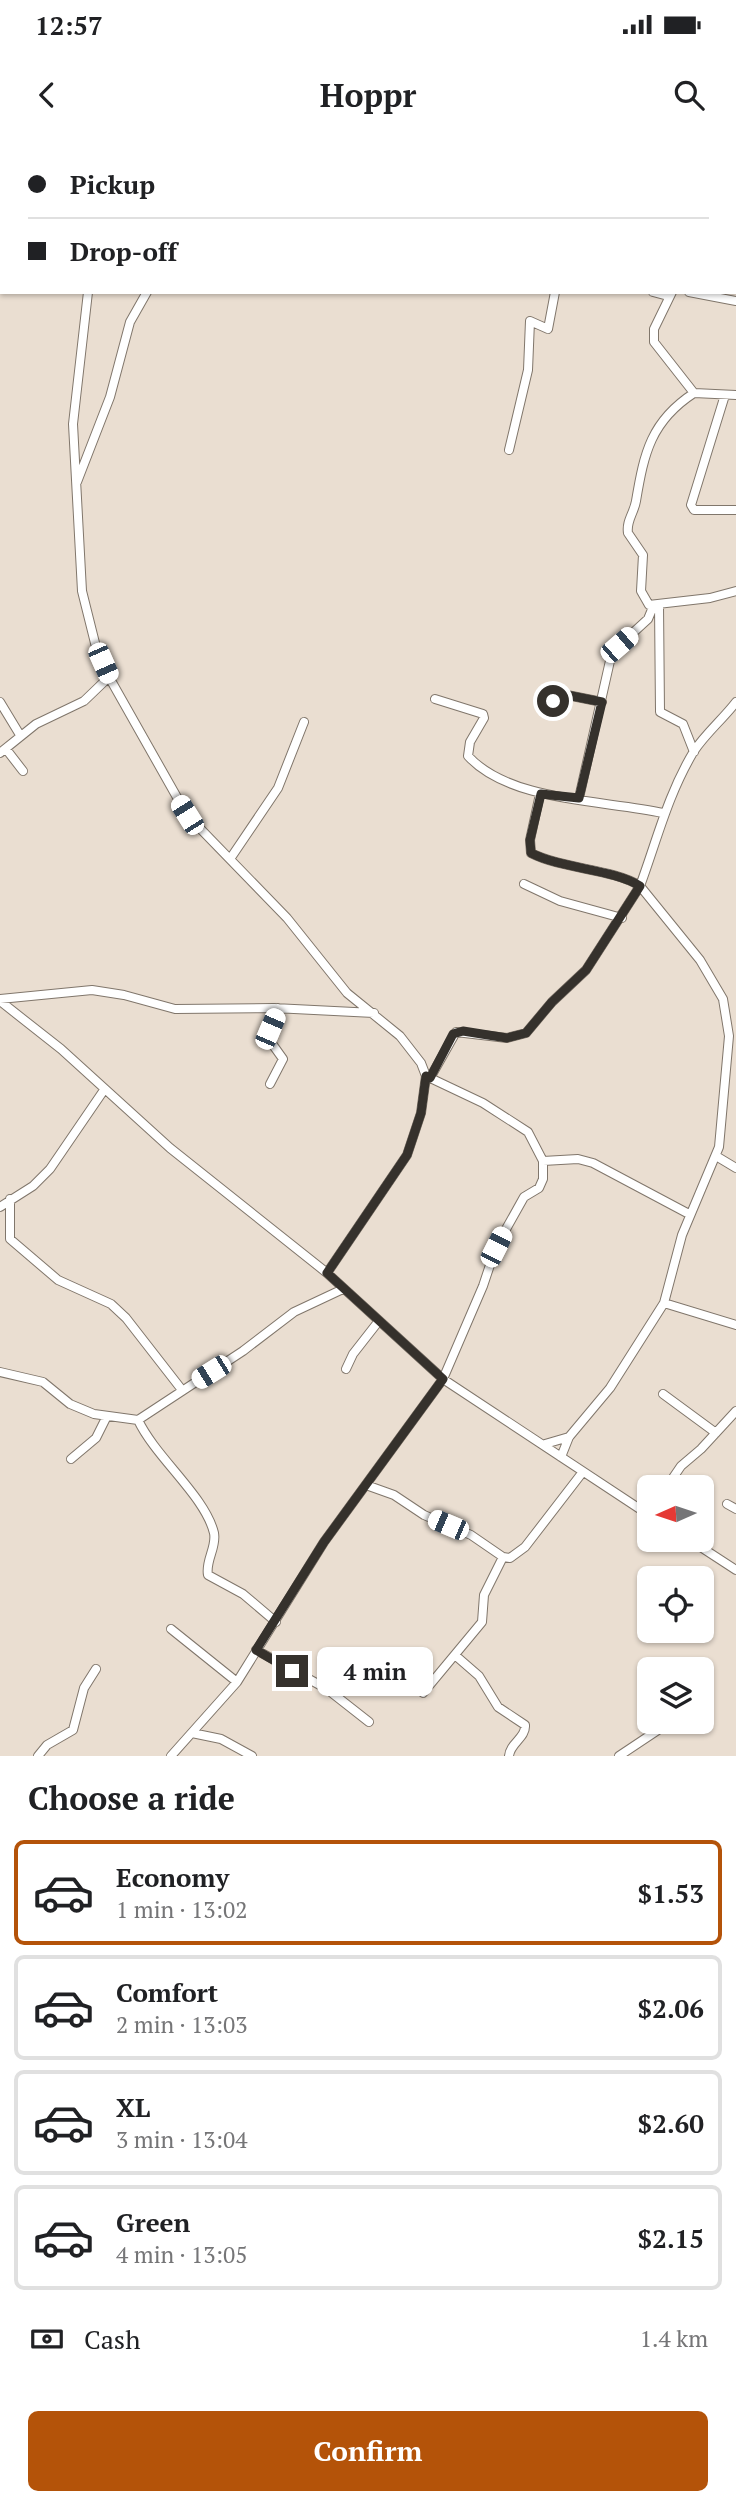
<!DOCTYPE html>
<meta charset="utf-8">
<style>
:root{--surface:#fff;--page:#f6f6f6;--text:#202124;--muted:#757577;--line:#e0e0e0;--accent:#b45309}
body{margin:0;font-family:"PT Serif",serif;background:var(--page);color:var(--text);height:100vh;display:flex;flex-direction:column;font-size:26px;white-space:nowrap}
*{box-sizing:border-box;margin:0}
p{font-size:23px;color:var(--muted)}
.icon{flex:none;width:38px;height:38px;fill:none;stroke:currentColor;stroke-width:2;stroke-linecap:round;stroke-linejoin:round}
.map{position:relative;height:1616px;overflow:hidden}
.details{display:flex;flex-direction:column;background:var(--surface);flex:1}
.details>*{flex:none}
.hud{position:absolute;left:0px;top:0px;width:737px;height:154px;box-shadow:0 2px 5px #0004;display:grid;align-content:center;height:154px;padding:0 28px;background:var(--surface)}
.needle{width:46px;rotate:267deg}
.tools{position:absolute;left:637px;top:1335px;display:grid;gap:14px}
.tools a{display:grid;place-items:center;width:77px;height:77px;border-radius:10px;background:var(--surface);box-shadow:0 2px 5px #0004;font-size:35px}
.end{position:absolute;width:32px;height:32px;margin:-16px;border:9px solid #35312c;background:#fff;box-shadow:0 0 0 4px #fff}
.from{border-radius:50%}
.bubble{position:absolute;height:49px;border-radius:10px;background:var(--surface);box-shadow:0 2px 5px #0004;font-size:23px;font-weight:600;line-height:49px;text-align:center}
.car{position:absolute;width:21px;height:42px;margin:-21px -10px;border-radius:9px;box-shadow:0 0 5px 2px #0007;background:linear-gradient(#fff 24%,#345 0 40%,#fff 0 76%,#345 0 86%,#fff 0)}
.hud b{display:flex;align-items:center;gap:24px;height:66px;font-size:26px}
.hud b+b{border-top:2px solid var(--line)}
.hud i{width:18px;height:18px;background:var(--text)}
ul{padding:0;list-style:none}
li{display:flex;align-items:center;gap:21px;height:105px;margin:0 14px 10px;padding:0 14px;border:4px solid var(--line);border-radius:10px}
li div{flex:1}
li b{display:block;font-size:26px}
li em{font-style:normal;font-weight:600}
li.current{border-color:var(--accent)}
li>.icon{width:63px;height:63px;stroke-width:1.5}
h2{padding:0 28px;font-size:32px;line-height:84px}
.pay{display:flex;align-items:center;gap:18px;height:77px;padding:0 28px;font-size:26px}
.pay p{margin-inline-start:auto}
.action{display:flex;gap:14px;margin-top:auto;padding:14px 28px}
.action a{flex:1;height:80px;border-radius:10px;background:var(--accent);color:#fff;font-size:28px;font-weight:600;line-height:80px;text-align:center}
.status{display:flex;justify-content:space-between;align-items:center;height:49px;padding:0 35px;background:var(--surface);direction:ltr}
.status svg{height:19px;fill:currentColor}
header{display:flex;justify-content:space-between;align-items:center;height:91px;padding:0 28px;background:var(--surface);font-size:32px;font-weight:600}
.map>svg:first-child{display:block}
.lines{fill:none;stroke-linecap:round;stroke-linejoin:round}
.street-casing{stroke:#80766b;stroke-width:10}
.street{stroke:#fff;stroke-width:8}
.route{stroke:#35312c;stroke-width:9}
</style>
<div class="status"><b>12:57</b><svg viewBox="0 0 49 12"><path d="M0 12V9h3v3zM5 12V6h3v6zM10 12V3h3v9zM15 12V0h3v12zM26 1h20v11H26zM47 4h2v5h-2z"/></svg></div>
<header><svg class="icon" aria-label="back" viewBox="0 0 24 24"><path d="M15 5l-7 7 7 7"/></svg>Hoppr<svg class="icon" aria-label="search" viewBox="0 0 24 24"><circle cx="10" cy="10" r="6"/><path d="M15 15l6 6"/></svg></header>
<div class="map">
<svg width="736" height="1616" viewBox="0 0 736 1616">
<rect width="100%" height="100%" fill="#eaded1"/>
<g class="lines">
<defs>
<path id="street" d="M 216,0 L 217,2
M 502,0 L 504,2
M 658,0 L 658,2
M 108,2 L 109,0
M 689,2 L 697,0
M 735,30 L 736,30
M 88,152 L 73,284 L 82,451 L 96,507 L 109,537 L 187,675 L 287,778 L 347,853 L 400,896 L 421,923 L 426,936 L 421,973 L 407,1015 L 327,1133
M 653,152 L 668,156
M 672,152 L 654,189 L 654,202 L 694,253 L 736,255
M 689,152 L 736,161
M 694,253 C 651,281 644,313 636,361 C 634,373 626,381 628,393 L 643,415 L 641,451 L 649,465 L 710,458 L 736,451
M 725,255 L 691,365 L 694,370 L 736,370
M 509,310 L 528,230 L 530,181 L 548,189 L 555,152
M 77,342 L 110,257 L 130,182 L 147,152
M 659,465 L 660,572 L 683,584 L 694,612
M 435,559 L 483,574 L 484,578 L 470,602 L 468,616 C 510,662 604,660 663,673
M 0,562 L 20,595
M 541,564 L 548,566 L 562,554 L 602,562
M 6,609 L 23,631
M 0,613 L 36,584 L 84,561 L 109,537
M 579,658 L 612,512 L 648,479 L 653,467
M 230,719 L 278,648 L 304,582
M 524,744 L 560,761 L 622,778
M 0,859 L 92,850 L 124,855 L 175,869 L 274,868 L 374,873
M 0,861 L 61,909 L 170,1008 L 327,1133 L 443,1239 L 649,1375
M 430,938 L 456,892 L 507,898 L 526,893 L 552,862 L 586,830 L 640,746 C 614,729 562,729 531,713 L 530,700 L 540,654
M 270,944 L 283,919 L 268,898 L 278,868
M 716,1016 L 736,1028
M 543,1021 L 578,1019 L 593,1023 L 689,1074
M 10,1059 L 10,1099 L 58,1140 L 111,1164 L 126,1178 L 182,1250
M 0,1067 L 33,1046 L 50,1029 L 104,950
M 664,1163 L 736,1185
M 346,1229 L 353,1214 L 378,1182
M 0,1232 L 43,1242 L 70,1264 L 94,1274 L 138,1280 L 243,1211 L 294,1172 L 343,1149
M 663,1254 L 716,1293
M 138,1280 C 156,1318 205,1356 214,1393 C 217,1407 205,1421 208,1435 L 243,1454 L 276,1482
M 545,1304 L 569,1297
M 561,1317 L 569,1297 L 610,1248 L 664,1163 L 682,1095 L 719,1007 L 729,896 L 723,859 L 700,820 L 640,746 C 657,700 668,654 694,611 C 706,593 723,579 736,562
M 71,1319 L 96,1298 L 106,1278
M 366,1345 L 394,1355 L 424,1375 L 471,1395 L 503,1417 L 510,1418 L 525,1407 L 582,1333
M 666,1348 L 681,1326 L 701,1309 L 736,1271
M 727,1364 L 736,1369
M 690,1400 L 736,1430
M 171,1489 L 237,1542
M 256,1510 L 327,1549 L 369,1582
M 456,1516 L 479,1536 L 498,1567 L 525,1585 C 526,1598 510,1603 509,1616
M 423,1553 L 482,1482 L 484,1455 L 503,1417
M 192,1593 L 221,1599 L 252,1616
M 38,1616 L 47,1605 L 73,1590 L 84,1548 L 96,1529
M 171,1616 L 237,1542 L 324,1402 L 443,1239 L 483,1146 L 496,1107 L 524,1057 L 539,1048 L 543,1039 L 543,1021 L 528,992 L 483,963 L 426,936
M 619,1616 L 670,1582"/>
</defs>
<use href="#street" class="street-casing"/>
<use href="#street" class="street"/>
</g>
<g class="lines">
<path class="route" d="M 292,1531 L 256,1510 L 324,1402 L 443,1239 L 327,1133 L 407,1015 L 421,973 L 426,936 L 430,938 L 453,894 L 463,891 L 507,898 L 526,893 L 552,862 L 586,830 L 640,746 C 613,729 562,729 531,713 L 530,700 L 541,654 L 579,658 L 602,562 L 562,554 L 553,561"/>
</g>
</svg>
<div class="tools">
<a><svg class="needle" viewBox="-14 -14 28 28"><path d="M0-13l5 13h-10z" fill="#e53935"/><path d="M0 13l5-13h-10z" fill="#757577"/></svg></a>
<a><svg class="icon" aria-label="locate" viewBox="0 0 24 24"><circle cx="12" cy="12" r="6"/><path d="M12 2v4M12 18v4M2 12h4M18 12h4"/></svg></a>
<a><svg class="icon" aria-label="layers" viewBox="0 0 24 24"><path d="M12 4l9 5-9 5-9-5zM3 14l9 5 9-5"/></svg></a>
</div>
<i class="end from" style="left:553px;top:561px"></i>
<i class="end" style="left:292px;top:1531px"></i>
<div class="bubble" style="left:317px;top:1507px;width:116px">4 min</div>
<i class="car" style="left:619px;top:505px;rotate:49deg"></i>
<i class="car" style="left:103px;top:523px;rotate:156deg"></i>
<i class="car" style="left:187px;top:675px;rotate:328deg"></i>
<i class="car" style="left:270px;top:889px;rotate:23deg"></i>
<i class="car" style="left:496px;top:1107px;rotate:27deg"></i>
<i class="car" style="left:211px;top:1232px;rotate:238deg"></i>
<i class="car" style="left:448px;top:1385px;rotate:293deg"></i>
<div class="hud">
<b><i class="from"></i>Pickup</b>
<b><i></i>Drop-off</b>
</div>
</div>
<section class="details">
<h2>Choose a ride</h2>
<ul>
<li class="current"><svg class="icon" aria-label="car" viewBox="0 0 24 24"><path d="M5 17H2v-5l4-1 3-4h7l3 4 3 1v5h-3M9 17h6M6 11h13"/><circle cx="7" cy="17" r="2"/><circle cx="17" cy="17" r="2"/></svg><div><b>Economy</b><p>1 min · 13:02</p></div><em>$1.53</em></li>
<li><svg class="icon" aria-label="car" viewBox="0 0 24 24"><path d="M5 17H2v-5l4-1 3-4h7l3 4 3 1v5h-3M9 17h6M6 11h13"/><circle cx="7" cy="17" r="2"/><circle cx="17" cy="17" r="2"/></svg><div><b>Comfort</b><p>2 min · 13:03</p></div><em>$2.06</em></li>
<li><svg class="icon" aria-label="car" viewBox="0 0 24 24"><path d="M5 17H2v-5l4-1 3-4h7l3 4 3 1v5h-3M9 17h6M6 11h13"/><circle cx="7" cy="17" r="2"/><circle cx="17" cy="17" r="2"/></svg><div><b>XL</b><p>3 min · 13:04</p></div><em>$2.60</em></li>
<li><svg class="icon" aria-label="car" viewBox="0 0 24 24"><path d="M5 17H2v-5l4-1 3-4h7l3 4 3 1v5h-3M9 17h6M6 11h13"/><circle cx="7" cy="17" r="2"/><circle cx="17" cy="17" r="2"/></svg><div><b>Green</b><p>4 min · 13:05</p></div><em>$2.15</em></li>
</ul>
<div class="pay"><svg class="icon" aria-label="cash" viewBox="0 0 24 24"><path d="M3 7h18v10H3z"/><circle cx="12" cy="12" r="2"/></svg>Cash<p>1.4 km</p></div>
<div class="action"><a>Confirm</a></div>
</section>
